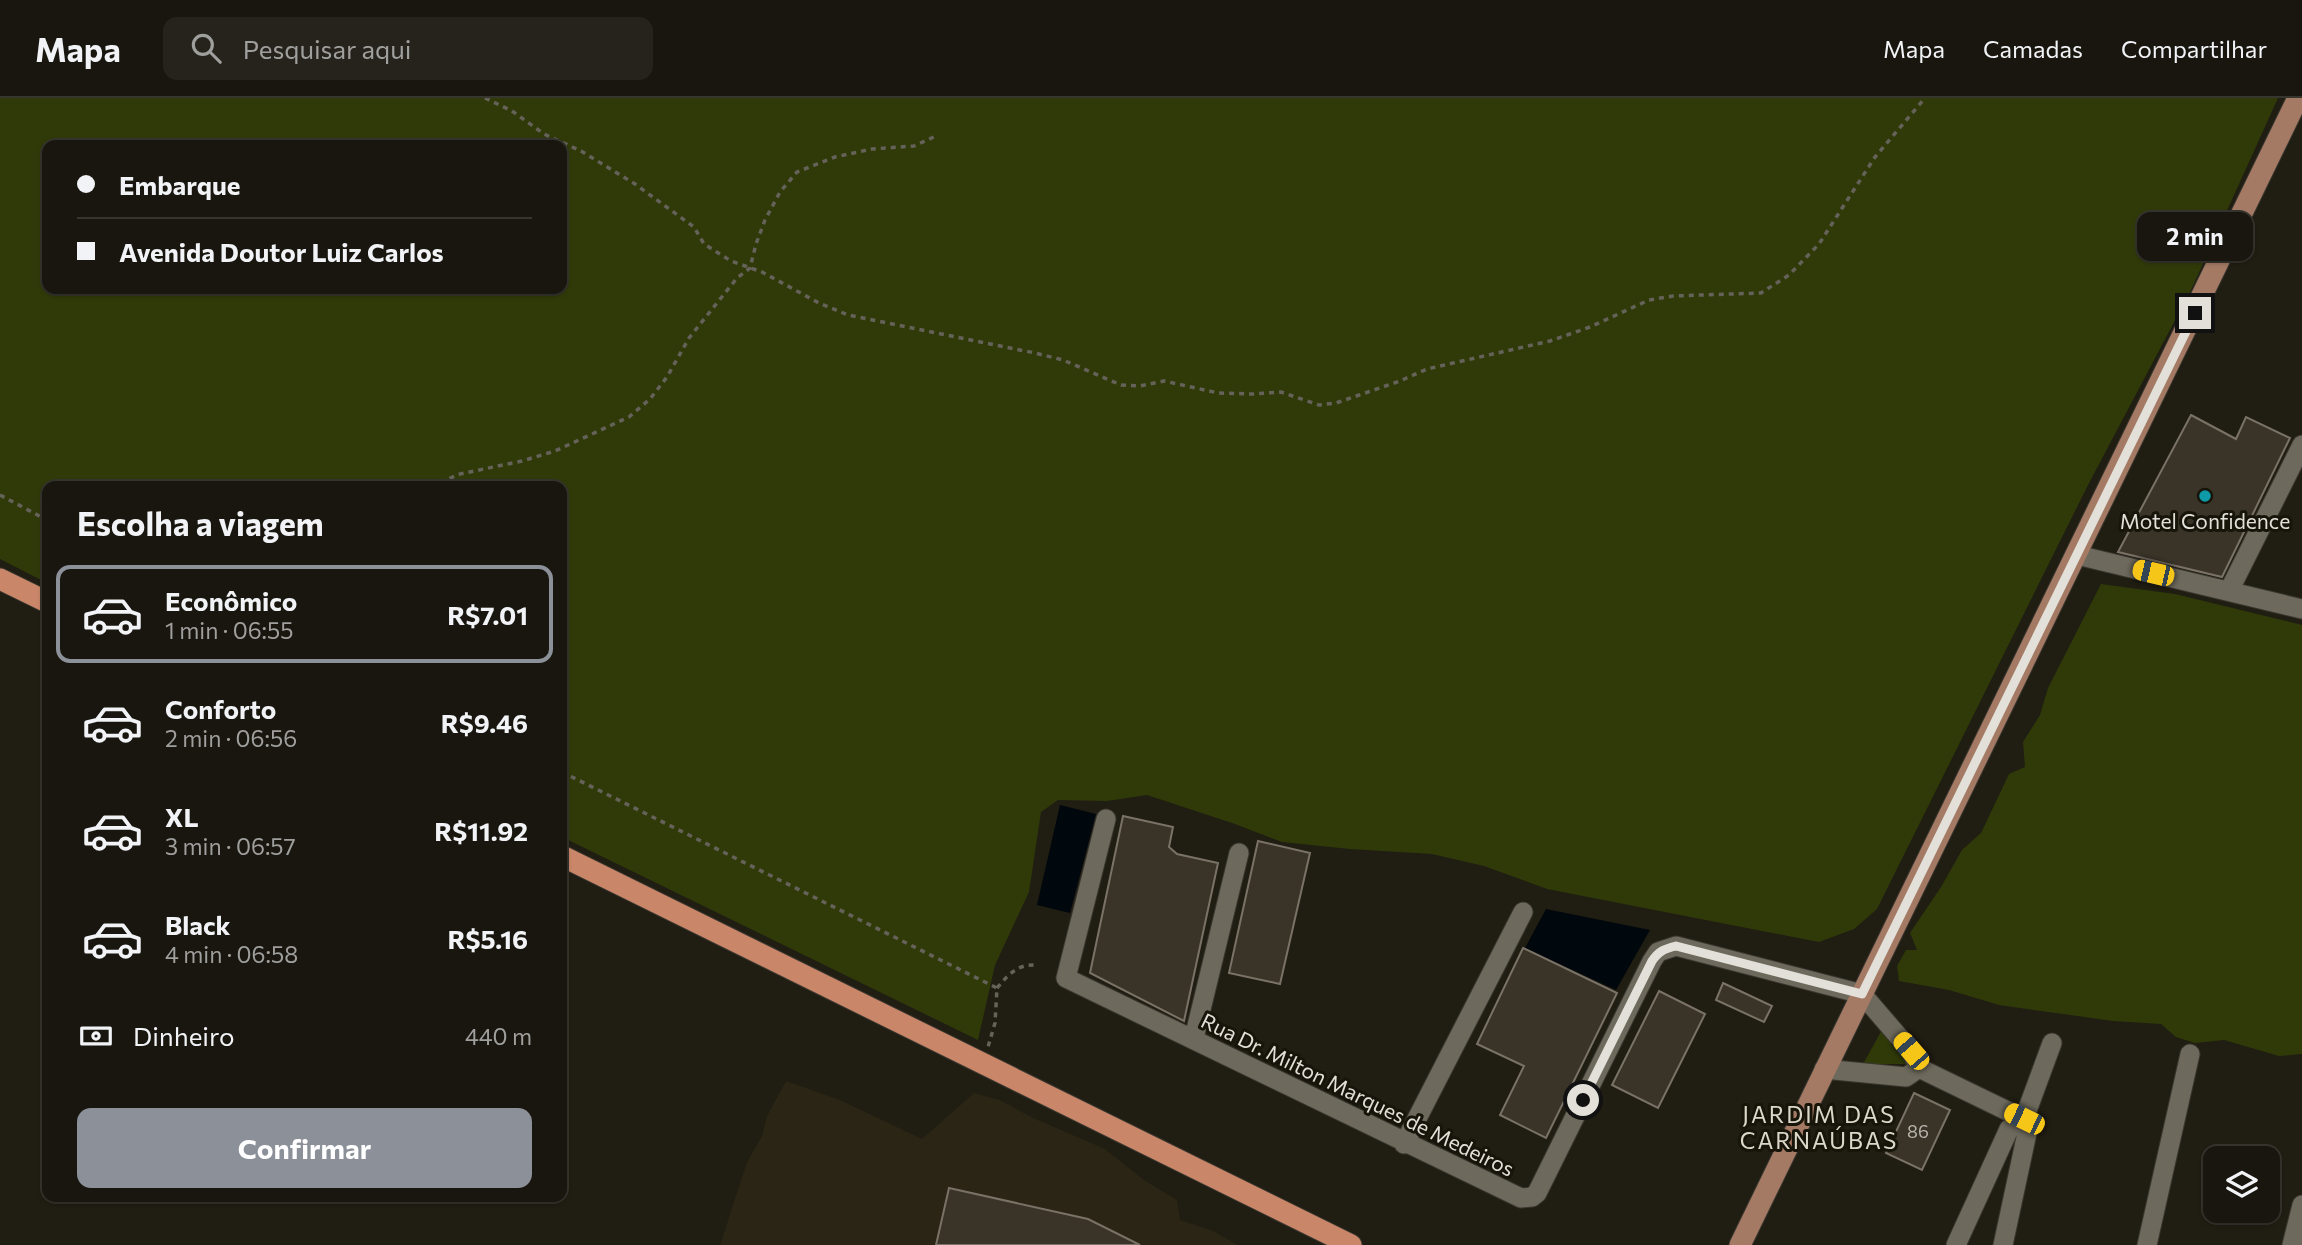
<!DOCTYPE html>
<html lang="pt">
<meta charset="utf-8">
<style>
:root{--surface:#18160e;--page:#25231c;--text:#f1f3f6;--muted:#9f9f9e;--line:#36352e;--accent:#8c9099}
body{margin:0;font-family:Commissioner,sans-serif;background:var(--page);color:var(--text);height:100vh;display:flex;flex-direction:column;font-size:26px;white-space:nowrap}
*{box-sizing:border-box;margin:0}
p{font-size:23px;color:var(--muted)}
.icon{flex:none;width:38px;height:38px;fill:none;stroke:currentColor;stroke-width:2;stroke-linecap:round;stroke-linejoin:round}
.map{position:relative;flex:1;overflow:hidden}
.sheet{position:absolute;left:42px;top:383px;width:525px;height:721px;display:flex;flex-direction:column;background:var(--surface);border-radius:14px;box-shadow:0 2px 5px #0004,0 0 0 2px var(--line)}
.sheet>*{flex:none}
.banner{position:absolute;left:42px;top:42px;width:525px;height:154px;border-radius:14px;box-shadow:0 2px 5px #0004,0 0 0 2px var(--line);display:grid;align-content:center;height:154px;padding:0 35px;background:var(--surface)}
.controls{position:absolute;left:2203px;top:1048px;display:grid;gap:14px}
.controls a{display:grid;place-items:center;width:77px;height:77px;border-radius:14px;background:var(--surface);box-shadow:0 2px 5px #0004,0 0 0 2px var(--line);font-size:35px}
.end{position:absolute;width:32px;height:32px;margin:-16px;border:9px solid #e2e0d8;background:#111;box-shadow:0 0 0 4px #111}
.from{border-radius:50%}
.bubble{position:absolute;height:49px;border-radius:14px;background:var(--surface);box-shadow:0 2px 5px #0004,0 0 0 2px var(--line);font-size:23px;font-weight:700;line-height:49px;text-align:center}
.car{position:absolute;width:21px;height:42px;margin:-21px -10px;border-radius:9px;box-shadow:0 0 5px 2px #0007;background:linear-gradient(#f5c518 24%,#345 0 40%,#f5c518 0 76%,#345 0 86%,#f5c518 0)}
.banner b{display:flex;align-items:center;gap:24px;height:66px;font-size:26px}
.banner b+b{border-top:2px solid var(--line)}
.banner i{width:18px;height:18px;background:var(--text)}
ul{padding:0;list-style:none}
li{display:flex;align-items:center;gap:21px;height:98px;margin:0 14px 10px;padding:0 21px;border:4px solid transparent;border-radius:14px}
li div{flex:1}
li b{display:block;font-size:26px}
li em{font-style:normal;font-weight:700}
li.current{border-color:var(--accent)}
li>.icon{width:63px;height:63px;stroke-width:1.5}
h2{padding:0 35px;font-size:32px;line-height:84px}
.pay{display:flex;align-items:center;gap:18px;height:77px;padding:0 35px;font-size:26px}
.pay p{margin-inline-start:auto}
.cta{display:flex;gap:14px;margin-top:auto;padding:14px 35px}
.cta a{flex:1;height:80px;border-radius:14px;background:var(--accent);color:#fff;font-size:28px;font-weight:700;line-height:80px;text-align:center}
header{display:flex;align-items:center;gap:42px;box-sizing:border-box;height:98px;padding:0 35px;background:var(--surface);border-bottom:2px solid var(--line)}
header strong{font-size:33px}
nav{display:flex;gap:38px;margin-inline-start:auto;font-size:24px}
.search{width:490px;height:63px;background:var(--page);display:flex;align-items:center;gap:18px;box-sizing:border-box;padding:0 24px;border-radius:14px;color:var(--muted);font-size:26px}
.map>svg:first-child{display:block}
.built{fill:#2a2514}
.green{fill:#303a09;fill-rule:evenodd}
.water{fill:#00070d}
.building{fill:#393328;stroke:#7a7266;stroke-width:2}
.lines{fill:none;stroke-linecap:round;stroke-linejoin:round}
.street-casing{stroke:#3a3730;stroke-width:21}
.primary-casing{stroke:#3a3730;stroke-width:23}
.highway-casing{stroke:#3a3730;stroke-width:23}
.path{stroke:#656259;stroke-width:3.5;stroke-dasharray:5 5;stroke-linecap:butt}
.street{stroke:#6d695c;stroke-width:19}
.primary{stroke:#a47a64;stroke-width:21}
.highway{stroke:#c98669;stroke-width:21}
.route{stroke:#e2e0d8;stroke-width:9}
.culture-dot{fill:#0f9aa8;stroke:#171409;stroke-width:2.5}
.labels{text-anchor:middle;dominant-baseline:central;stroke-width:6;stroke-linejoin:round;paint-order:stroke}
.number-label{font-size:18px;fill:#b8b5ac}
.poi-label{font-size:21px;fill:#e2e0d8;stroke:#171409}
.street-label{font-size:21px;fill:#e2e0d8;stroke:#171409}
.neighbourhood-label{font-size:23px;letter-spacing:2px;fill:#dcd8c9;stroke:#171409}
</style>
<header>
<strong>Mapa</strong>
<div class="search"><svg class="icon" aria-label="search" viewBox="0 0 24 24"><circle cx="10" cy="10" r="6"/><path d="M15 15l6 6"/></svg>Pesquisar aqui</div>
<nav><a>Mapa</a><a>Camadas</a><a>Compartilhar</a></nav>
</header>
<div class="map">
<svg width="2302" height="1147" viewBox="0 0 2302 1147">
<rect width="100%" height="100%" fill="#201d12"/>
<path class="built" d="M 786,983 L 840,1002 L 922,1041 L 974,995 L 1000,1002 L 1031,1019 L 1105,1051 L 1144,1082 L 1177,1102 L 1180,1122 L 1213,1133 L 1238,1147 L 720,1147 L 747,1064 L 762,1038 L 767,1018 Z"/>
<path class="green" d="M 0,0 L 2278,0 L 2191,192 L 2088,387 L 1877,811 L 1854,831 L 1819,844 L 1547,791 L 1484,768 L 1432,756 L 1350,751 L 1282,744 L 1235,726 L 1147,697 L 1107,703 L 1058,702 L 1041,714 L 1029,794 L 995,867 L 978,942 L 562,739 L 562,388 L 47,388 L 47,485 L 0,461 ZM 47,47 L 562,47 L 562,191 L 47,191 Z
M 2101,486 L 2175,496 L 2302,527 L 2302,956 L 2279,958 L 2224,942 L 2195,945 L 2176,939 L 2161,926 L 2113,923 L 1999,907 L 1949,892 L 1899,883 L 1897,868 L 1906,852 L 1917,852 L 1910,835 L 1941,789 L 1962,752 L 1981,735 L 2009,676 L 2025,669 L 2023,644 L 2040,617 L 2048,590 Z
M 1883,930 L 1907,966 L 1863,966 Z"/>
<path class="water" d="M 1060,707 L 1096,716 L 1070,815 L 1037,807 Z
M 1546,811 L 1650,832 L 1616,892 L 1525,850 Z"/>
<path class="building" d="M 2191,317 L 2236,341 L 2246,319 L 2290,340 L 2222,479 L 2118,454 Z
M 1123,718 L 1173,729 L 1169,749 L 1177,756 L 1218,765 L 1184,923 L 1090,875 Z
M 1258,743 L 1310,755 L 1280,886 L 1229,875 Z
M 1523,850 L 1617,895 L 1546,1040 L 1500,1017 L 1524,968 L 1477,946 Z
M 1723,885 L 1772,908 L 1764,924 L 1716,902 Z
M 1659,893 L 1705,916 L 1658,1010 L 1612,987 Z
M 1914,995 L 1950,1012 L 1922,1072 L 1886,1055 Z
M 949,1090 L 1088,1121 L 1140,1147 L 936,1147 Z"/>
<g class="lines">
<defs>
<path id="street" d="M 2077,457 L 2302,511
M 2229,493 L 2302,347
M 1106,721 L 1066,880 L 1521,1100 L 1532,1099 L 1537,1095 L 1652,863 L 1658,854 L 1676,848 L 1862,896 L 1911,953 L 1919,970 L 2024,1021
M 1194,940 L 1239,755
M 1824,971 L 1906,979 L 1919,970
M 1404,1046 L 1523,814
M 1956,1147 L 2009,1031 L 2024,1021
M 2003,1147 L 2027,1035 L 2024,1021 L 2052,945
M 2147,1147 L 2190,956
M 2292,1147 L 2302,1107"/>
<path id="primary" d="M 1740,1147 L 2298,0"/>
<path id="highway" d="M 0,481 L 47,504
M 562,758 L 1351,1147"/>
</defs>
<use href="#street" class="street-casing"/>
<use href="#primary" class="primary-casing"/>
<use href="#highway" class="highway-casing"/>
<path class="path" d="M 485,0 L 512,13 L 544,36 L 581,53 L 635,86 L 694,129 L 704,146 L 731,163 L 762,174 L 819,205 L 848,217 L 1035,255 L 1063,262 L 1121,287 L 1140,288 L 1164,283 L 1218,295 L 1253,296 L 1281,294 L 1319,307 L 1336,305 L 1400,283 L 1427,271 L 1550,243 L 1590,229 L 1649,202 L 1673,198 L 1761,195 L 1789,177 L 1819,146 L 1875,59 L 1925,0
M 431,388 L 460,376 L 522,363 L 555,353 L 629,319 L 650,301 L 667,279 L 689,240 L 737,180 L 750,170 L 756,146 L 765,122 L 780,94 L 797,74 L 835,59 L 872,51 L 914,48 L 938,37
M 0,397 L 47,422
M 562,674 L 997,890 L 995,925 L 988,949
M 997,890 C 1008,877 1017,866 1036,867"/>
<use href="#street" class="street"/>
<use href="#primary" class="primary"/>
<use href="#highway" class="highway"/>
</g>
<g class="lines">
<path class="route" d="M 1583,1002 L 1652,863 C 1659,853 1664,851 1676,848 L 1862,896 L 2195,215"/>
</g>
<circle class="culture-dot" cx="2205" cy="398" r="7"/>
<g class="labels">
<g class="number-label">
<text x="1918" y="1033">86</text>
</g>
<g class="poi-label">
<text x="2205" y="422">Motel Confidence</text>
</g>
<g class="street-label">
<text transform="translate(1358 996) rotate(26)">Rua Dr. Milton Marques de Medeiros</text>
</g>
<g class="neighbourhood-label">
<text x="1819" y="1016">JARDIM DAS<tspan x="1819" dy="26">CARNAÚBAS</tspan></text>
</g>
</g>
</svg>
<div class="controls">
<a><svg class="icon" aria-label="layers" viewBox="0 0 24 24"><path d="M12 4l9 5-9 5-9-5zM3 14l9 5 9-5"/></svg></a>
</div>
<i class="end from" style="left:1583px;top:1002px"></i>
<i class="end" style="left:2195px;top:215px"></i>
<div class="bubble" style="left:2137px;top:114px;width:116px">2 min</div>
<i class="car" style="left:2153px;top:475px;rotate:283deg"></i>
<i class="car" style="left:1911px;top:953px;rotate:319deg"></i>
<i class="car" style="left:2024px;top:1021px;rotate:296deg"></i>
<div class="banner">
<b><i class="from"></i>Embarque</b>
<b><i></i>Avenida Doutor Luiz Carlos</b>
</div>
<section class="sheet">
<h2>Escolha a viagem</h2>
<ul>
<li class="current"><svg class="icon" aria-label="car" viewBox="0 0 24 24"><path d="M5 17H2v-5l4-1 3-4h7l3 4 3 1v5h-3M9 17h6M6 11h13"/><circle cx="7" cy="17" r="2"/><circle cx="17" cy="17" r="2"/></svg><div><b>Econômico</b><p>1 min · 06:55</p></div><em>R$7.01</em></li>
<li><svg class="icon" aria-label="car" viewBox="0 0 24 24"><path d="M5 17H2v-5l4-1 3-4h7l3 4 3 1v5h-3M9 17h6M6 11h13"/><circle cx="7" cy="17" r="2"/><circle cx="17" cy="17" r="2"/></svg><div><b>Conforto</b><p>2 min · 06:56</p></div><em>R$9.46</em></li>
<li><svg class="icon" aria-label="car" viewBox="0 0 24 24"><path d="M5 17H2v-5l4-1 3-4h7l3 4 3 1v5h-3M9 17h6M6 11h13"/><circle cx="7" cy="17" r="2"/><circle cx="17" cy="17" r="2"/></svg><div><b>XL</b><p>3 min · 06:57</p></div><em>R$11.92</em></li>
<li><svg class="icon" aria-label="car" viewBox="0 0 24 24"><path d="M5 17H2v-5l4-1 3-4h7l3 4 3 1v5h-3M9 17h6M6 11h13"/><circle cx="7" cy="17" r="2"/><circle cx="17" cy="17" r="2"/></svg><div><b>Black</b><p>4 min · 06:58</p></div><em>R$5.16</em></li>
</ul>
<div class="pay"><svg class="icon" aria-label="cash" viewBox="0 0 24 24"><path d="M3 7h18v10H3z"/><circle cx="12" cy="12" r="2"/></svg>Dinheiro<p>440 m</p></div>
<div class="cta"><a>Confirmar</a></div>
</section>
</div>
